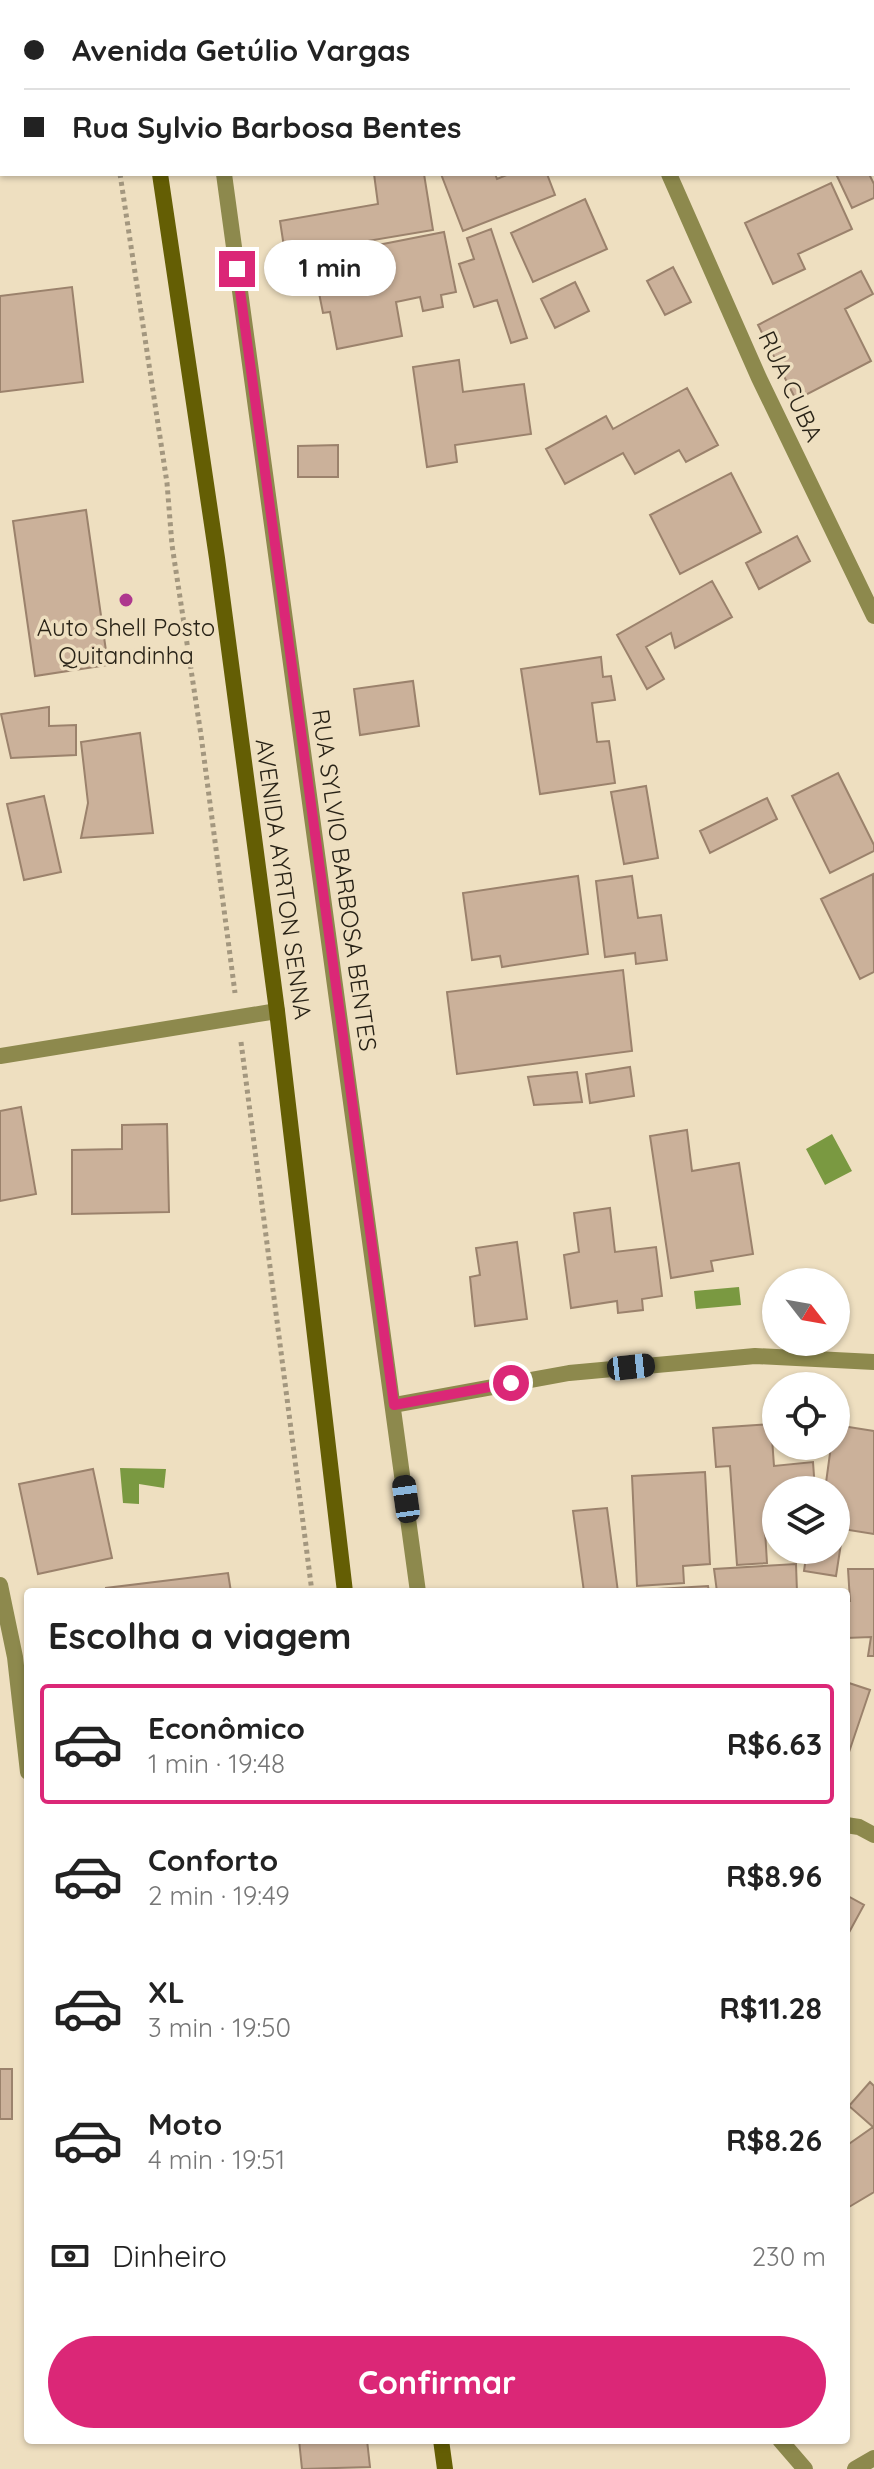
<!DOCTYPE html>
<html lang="pt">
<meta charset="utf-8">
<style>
:root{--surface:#fff;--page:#f2f2f2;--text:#222;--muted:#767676;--line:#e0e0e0;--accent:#db2777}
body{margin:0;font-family:Quicksand,sans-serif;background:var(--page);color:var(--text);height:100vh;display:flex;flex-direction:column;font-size:30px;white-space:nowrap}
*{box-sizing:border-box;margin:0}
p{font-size:26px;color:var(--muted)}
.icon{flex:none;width:44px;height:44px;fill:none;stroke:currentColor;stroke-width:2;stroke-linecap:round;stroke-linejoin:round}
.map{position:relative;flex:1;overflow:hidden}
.sheet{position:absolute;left:24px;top:1588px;width:826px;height:856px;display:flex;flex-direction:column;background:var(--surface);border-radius:8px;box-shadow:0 2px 6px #0004}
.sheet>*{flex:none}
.top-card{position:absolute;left:0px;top:0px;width:874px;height:176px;box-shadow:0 2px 6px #0004;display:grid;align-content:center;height:176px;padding:0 24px;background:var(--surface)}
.needle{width:52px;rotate:121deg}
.fabs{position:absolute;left:762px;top:1268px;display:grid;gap:16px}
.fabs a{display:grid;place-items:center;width:88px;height:88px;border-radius:50%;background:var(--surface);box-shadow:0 2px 6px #0004;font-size:40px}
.end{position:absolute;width:36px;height:36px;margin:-18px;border:10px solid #db2777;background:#fff;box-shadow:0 0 0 4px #fff}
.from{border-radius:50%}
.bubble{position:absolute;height:56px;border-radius:28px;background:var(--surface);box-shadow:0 2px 6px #0004;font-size:26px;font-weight:700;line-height:56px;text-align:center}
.car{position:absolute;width:24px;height:48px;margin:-24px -12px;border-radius:10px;box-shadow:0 0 6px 2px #0007;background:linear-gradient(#222 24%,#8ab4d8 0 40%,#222 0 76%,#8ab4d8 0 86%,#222 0)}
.top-card b{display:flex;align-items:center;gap:28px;height:76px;font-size:30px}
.top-card b+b{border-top:2px solid var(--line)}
.top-card i{width:20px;height:20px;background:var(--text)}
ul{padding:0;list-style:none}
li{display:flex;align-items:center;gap:24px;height:120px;margin:0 16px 12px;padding:0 8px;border:4px solid transparent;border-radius:8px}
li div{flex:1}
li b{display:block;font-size:30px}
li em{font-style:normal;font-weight:700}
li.current{border-color:var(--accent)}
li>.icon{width:72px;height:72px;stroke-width:1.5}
h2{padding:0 24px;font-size:36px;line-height:96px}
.pay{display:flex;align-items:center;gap:20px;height:88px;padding:0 24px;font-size:30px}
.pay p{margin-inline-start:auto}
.button{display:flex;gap:16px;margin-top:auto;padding:16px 24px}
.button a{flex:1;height:92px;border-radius:48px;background:var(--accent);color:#fff;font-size:32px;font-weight:700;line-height:92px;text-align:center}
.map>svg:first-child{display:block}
.water{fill:#7a9941}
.building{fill:#cbb19a;stroke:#9b826c;stroke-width:2}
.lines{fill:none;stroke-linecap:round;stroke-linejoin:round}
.path{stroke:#a3977f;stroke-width:5;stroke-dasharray:4 4;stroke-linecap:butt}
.minor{stroke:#8d894d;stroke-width:16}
.secondary{stroke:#645e04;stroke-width:16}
.route{stroke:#db2777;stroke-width:10}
.poi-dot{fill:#ae378e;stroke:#eedfc0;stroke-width:3}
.labels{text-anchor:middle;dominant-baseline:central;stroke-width:7;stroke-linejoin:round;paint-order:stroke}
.street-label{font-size:24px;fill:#292317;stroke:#eedfc0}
.poi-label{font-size:24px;fill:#292317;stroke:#eedfc0}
</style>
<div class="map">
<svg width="874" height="2469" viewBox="0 0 874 2469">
<rect width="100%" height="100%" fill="#eedfc0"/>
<path class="water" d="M 832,1134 L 852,1171 L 825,1185 L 806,1149 Z
M 739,1287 L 741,1305 L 696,1309 L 694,1291 Z
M 120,1468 L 166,1469 L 164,1488 L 139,1484 L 139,1504 L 123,1503 Z"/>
<path class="building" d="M 280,0 L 363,0 L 364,2 L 280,2 Z
M 688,0 L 825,0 L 821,2 L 683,2 Z
M 374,174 L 424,174 L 433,230 L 308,251 L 310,269 L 288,273 L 280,221 L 378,204 Z
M 441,174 L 495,174 L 497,179 L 509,174 L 547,174 L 555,195 L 463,231 Z
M 836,174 L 869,174 L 874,184 L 874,198 L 852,208 Z
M 831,183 L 852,229 L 798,254 L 805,269 L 773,284 L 745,223 Z
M 585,199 L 607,249 L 533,282 L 511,233 Z
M 491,229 L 527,338 L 511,343 L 497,300 L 474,307 L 459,264 L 474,259 L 467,238 Z
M 444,232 L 456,292 L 441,295 L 443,307 L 423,311 L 420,297 L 396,302 L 402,336 L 337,349 L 330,312 L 323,313 L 312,258 Z
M 673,267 L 691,302 L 665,315 L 647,281 Z
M 861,271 L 873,294 L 845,309 L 871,361 L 796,400 L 758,325 Z
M 575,282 L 589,311 L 555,328 L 541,299 Z
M 72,287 L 83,382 L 0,392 L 0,296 Z
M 459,360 L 463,392 L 524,384 L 531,434 L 455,445 L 457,462 L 427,467 L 413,367 Z
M 687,388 L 718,445 L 686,462 L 679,450 L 635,474 L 623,453 L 565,484 L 546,449 L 606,416 L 613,429 Z
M 338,445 L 338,477 L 298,477 L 298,446 Z
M 731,473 L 761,532 L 680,574 L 650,515 Z
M 86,510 L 108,665 L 35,676 L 13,521 Z
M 797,536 L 810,561 L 759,589 L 746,563 Z
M 712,581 L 732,617 L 675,648 L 671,633 L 646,647 L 664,679 L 647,689 L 617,635 Z
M 601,657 L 603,677 L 611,676 L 615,700 L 592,703 L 597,742 L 609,741 L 615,783 L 540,794 L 521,669 Z
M 413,681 L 419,726 L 360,735 L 354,689 Z
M 49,707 L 49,726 L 76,725 L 76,755 L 11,758 L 1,714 Z
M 140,733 L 153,833 L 81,838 L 88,803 L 81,742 Z
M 838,773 L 874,845 L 874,851 L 830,873 L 792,796 Z
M 646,786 L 658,858 L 624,864 L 611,792 Z
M 44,796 L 61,872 L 24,880 L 7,804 Z
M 767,798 L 777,819 L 710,853 L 700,831 Z
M 873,874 L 874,972 L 860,979 L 821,899 Z
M 578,876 L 588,954 L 502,967 L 500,956 L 472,960 L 463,893 Z
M 632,876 L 638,918 L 661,915 L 667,960 L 636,964 L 635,953 L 605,957 L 596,881 Z
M 623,970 L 632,1051 L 457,1074 L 447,992 Z
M 630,1067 L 634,1096 L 590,1103 L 586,1074 Z
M 577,1072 L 582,1102 L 534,1105 L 528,1077 Z
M 21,1107 L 36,1194 L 0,1201 L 0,1111 Z
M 167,1124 L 169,1212 L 72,1214 L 72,1150 L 122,1149 L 122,1125 Z
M 687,1130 L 692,1171 L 739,1163 L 753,1254 L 711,1261 L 713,1271 L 671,1278 L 650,1136 Z
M 610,1208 L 615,1252 L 656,1247 L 662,1296 L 642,1299 L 643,1310 L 618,1313 L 617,1301 L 571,1308 L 564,1255 L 579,1252 L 574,1213 Z
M 517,1242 L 527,1319 L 475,1326 L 470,1277 L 480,1275 L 476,1248 Z
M 771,1424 L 774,1466 L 813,1462 L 815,1490 L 776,1490 L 776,1512 L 764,1513 L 767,1563 L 737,1565 L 730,1466 L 716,1467 L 713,1428 Z
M 836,1425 L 874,1431 L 874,1534 L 836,1528 L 836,1490 L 825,1490 L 831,1446 L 836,1446 Z
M 93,1469 L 112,1558 L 38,1574 L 19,1484 Z
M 705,1472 L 710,1564 L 683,1566 L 684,1583 L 637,1586 L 632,1476 Z
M 607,1508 L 618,1592 L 584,1592 L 573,1511 Z
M 836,1536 L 842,1537 L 836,1576 L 804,1571 L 807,1550 L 836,1550 Z
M 796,1564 L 797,1592 L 717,1592 L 714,1569 Z
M 848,1569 L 874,1569 L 874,1656 L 868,1656 L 871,1637 L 846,1638 L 846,1601 L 850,1601 Z
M 228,1573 L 231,1592 L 106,1592 L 106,1588 Z
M 708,1586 L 709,1592 L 625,1592 L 657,1589 Z
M 846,1682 L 870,1690 L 846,1761 Z
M 846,1895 L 864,1905 L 846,1938 Z
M 0,2069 L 12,2069 L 12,2119 L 0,2119 Z
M 870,2082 L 874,2086 L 874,2192 L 849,2207 L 846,2202 L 846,2146 L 873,2127 L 849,2106 Z
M 299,2440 L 367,2440 L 370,2467 L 302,2469 Z"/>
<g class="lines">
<path class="path" d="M 94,0 L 94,2
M 120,174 L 167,483 L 172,545 L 201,735 L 235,993
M 241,1042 L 312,1592"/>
<path class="minor" d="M 200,0 L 200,2
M 594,0 L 595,2
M 224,174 L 418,1592
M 669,174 L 759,378 L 874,616
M 0,1056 L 277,1011
M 394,1405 L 569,1373 L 755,1356 L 874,1362
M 0,1585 L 15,1657 L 28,1772
M 846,1825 L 859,1827 L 874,1835
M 780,2440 L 805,2469
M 855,2469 L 874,2458"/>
<path class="secondary" d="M 135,0 L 135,2
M 160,174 L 217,558 L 277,1011 L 345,1592
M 441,2440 L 445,2469"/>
</g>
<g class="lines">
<path class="route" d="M 237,269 L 394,1405 L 511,1383"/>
</g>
<circle class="poi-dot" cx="126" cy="600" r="8"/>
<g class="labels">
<g class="street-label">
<text transform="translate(791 386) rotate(65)">RUA CUBA</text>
<text transform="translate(284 879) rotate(82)">AVENIDA AYRTON SENNA</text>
<text transform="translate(345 880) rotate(82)">RUA SYLVIO BARBOSA BENTES</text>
</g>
<g class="poi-label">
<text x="126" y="627">Auto Shell Posto<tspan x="126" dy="28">Quitandinha</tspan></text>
</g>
</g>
</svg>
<div class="fabs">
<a><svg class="needle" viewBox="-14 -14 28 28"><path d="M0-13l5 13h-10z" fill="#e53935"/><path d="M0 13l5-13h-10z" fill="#767676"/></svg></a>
<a><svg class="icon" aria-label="locate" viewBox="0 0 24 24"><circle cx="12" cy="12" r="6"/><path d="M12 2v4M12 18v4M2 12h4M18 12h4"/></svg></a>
<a><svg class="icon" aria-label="layers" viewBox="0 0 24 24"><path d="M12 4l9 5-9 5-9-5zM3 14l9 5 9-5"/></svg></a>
</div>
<i class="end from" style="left:511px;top:1383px"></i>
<i class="end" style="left:237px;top:269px"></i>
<div class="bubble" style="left:264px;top:240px;width:132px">1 min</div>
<i class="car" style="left:631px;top:1367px;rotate:84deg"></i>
<i class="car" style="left:406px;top:1499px;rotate:352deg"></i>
<div class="top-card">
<b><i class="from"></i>Avenida Getúlio Vargas</b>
<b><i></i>Rua Sylvio Barbosa Bentes</b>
</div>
<section class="sheet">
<h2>Escolha a viagem</h2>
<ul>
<li class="current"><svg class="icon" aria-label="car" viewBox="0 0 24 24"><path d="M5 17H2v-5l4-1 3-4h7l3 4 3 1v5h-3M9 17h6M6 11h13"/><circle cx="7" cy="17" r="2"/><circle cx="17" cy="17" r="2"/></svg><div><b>Econômico</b><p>1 min · 19:48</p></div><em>R$6.63</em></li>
<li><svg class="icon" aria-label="car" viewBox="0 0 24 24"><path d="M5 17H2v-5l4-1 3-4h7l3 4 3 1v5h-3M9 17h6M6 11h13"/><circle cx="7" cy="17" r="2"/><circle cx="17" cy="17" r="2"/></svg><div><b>Conforto</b><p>2 min · 19:49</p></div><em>R$8.96</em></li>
<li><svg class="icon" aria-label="car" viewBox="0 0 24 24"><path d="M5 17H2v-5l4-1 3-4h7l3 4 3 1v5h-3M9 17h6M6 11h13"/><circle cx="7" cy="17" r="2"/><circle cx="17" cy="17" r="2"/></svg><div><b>XL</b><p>3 min · 19:50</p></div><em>R$11.28</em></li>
<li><svg class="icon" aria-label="car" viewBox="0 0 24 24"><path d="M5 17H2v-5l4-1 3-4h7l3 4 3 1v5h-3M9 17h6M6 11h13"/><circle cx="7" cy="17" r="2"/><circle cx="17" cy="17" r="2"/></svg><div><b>Moto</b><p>4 min · 19:51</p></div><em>R$8.26</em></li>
</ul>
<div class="pay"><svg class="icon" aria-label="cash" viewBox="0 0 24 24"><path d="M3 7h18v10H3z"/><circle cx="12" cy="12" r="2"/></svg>Dinheiro<p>230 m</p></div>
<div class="button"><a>Confirmar</a></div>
</section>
</div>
